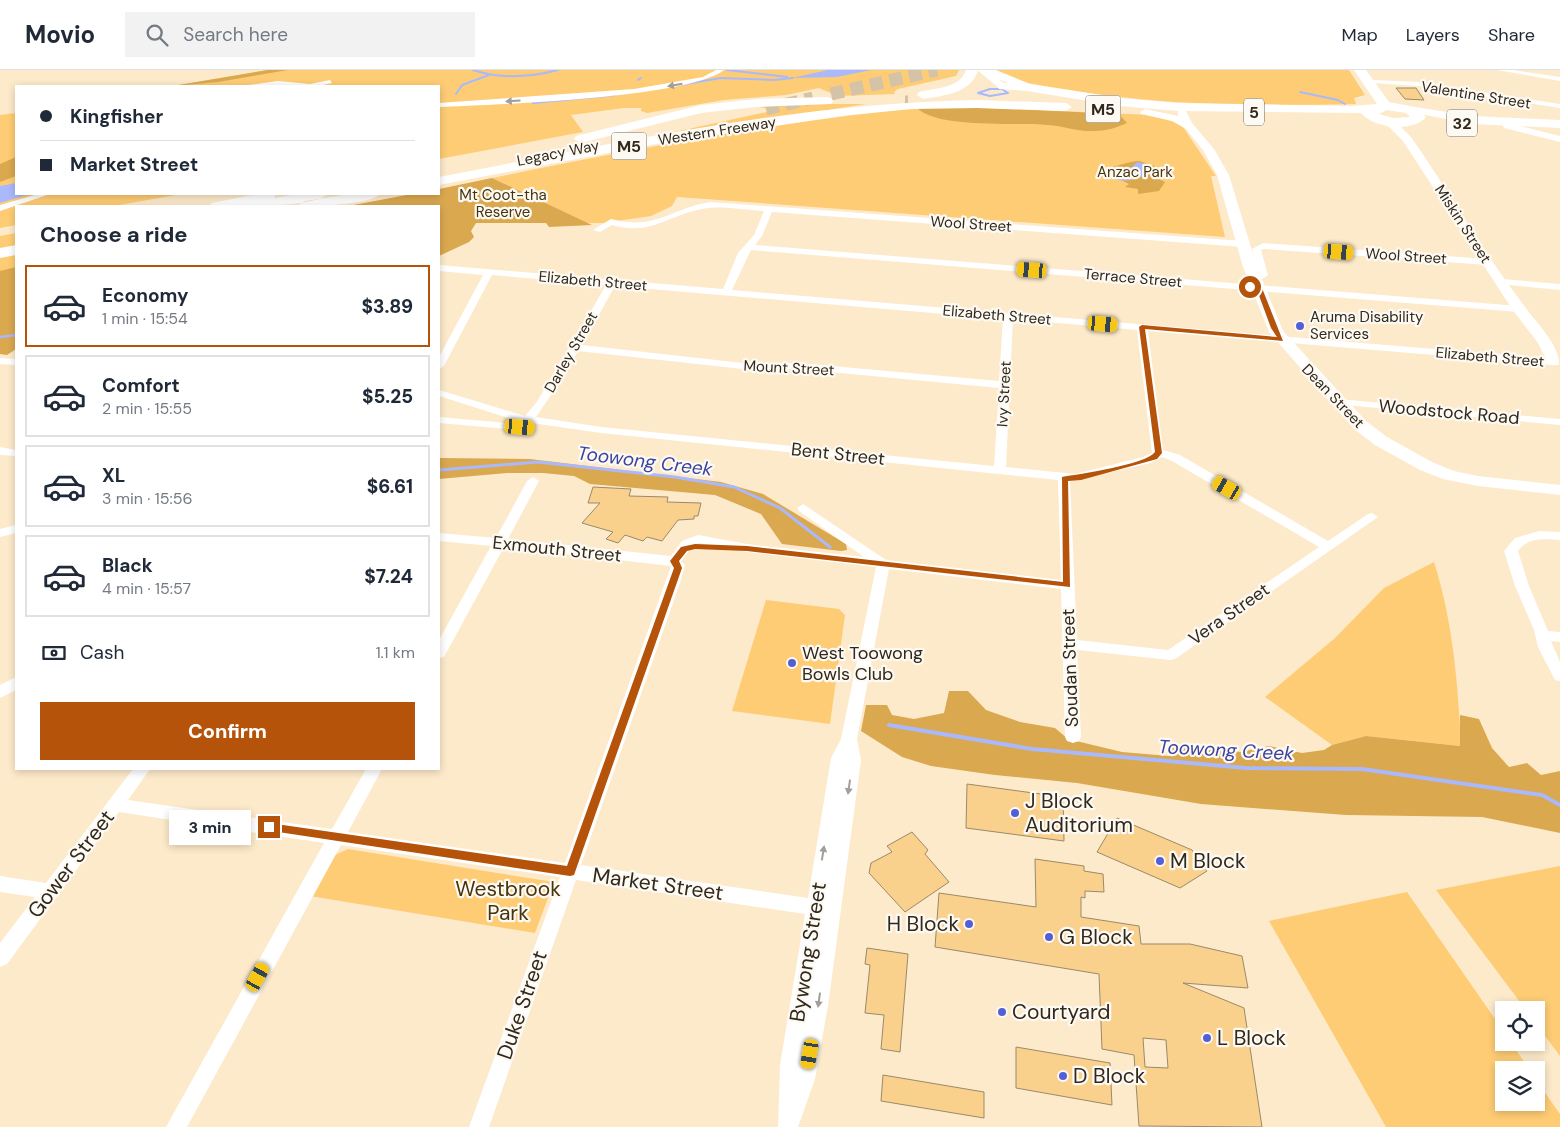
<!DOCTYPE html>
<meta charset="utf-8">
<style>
:root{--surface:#fff;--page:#f2f2f3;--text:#1f2937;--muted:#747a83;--line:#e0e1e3;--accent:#b45309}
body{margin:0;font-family:"DM Sans",sans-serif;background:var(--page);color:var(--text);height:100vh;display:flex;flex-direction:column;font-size:19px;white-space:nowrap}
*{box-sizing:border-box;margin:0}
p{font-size:16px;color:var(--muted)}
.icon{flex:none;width:28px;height:28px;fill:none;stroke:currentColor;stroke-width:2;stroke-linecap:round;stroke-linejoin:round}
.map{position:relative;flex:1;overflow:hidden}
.drawer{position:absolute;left:15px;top:135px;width:425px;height:565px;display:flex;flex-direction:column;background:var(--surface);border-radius:0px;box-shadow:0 2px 8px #0003}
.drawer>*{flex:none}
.banner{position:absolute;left:15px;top:15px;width:425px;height:110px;border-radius:0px;box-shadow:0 2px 8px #0003;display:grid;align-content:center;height:110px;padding:0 25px;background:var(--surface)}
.buttons{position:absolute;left:1495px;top:931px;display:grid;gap:10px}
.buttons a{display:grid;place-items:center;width:50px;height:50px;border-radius:0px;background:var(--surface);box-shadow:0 2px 8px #0003;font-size:25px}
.end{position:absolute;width:22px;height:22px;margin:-11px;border:6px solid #b45309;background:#fff;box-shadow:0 0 0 2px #fff}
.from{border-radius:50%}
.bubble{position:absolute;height:35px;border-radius:0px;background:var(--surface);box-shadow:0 2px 8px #0003;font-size:16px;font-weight:800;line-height:35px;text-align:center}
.car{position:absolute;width:15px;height:30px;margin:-15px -8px;border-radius:6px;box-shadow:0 0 4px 1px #0007;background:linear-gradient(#f5c518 24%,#345 0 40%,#f5c518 0 76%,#345 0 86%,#f5c518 0)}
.banner b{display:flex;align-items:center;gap:18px;height:48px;font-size:19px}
.banner b+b{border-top:1px solid var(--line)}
.banner i{width:12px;height:12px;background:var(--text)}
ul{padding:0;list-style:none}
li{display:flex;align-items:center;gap:15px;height:82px;margin:0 10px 8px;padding:0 15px;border:2px solid var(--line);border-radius:0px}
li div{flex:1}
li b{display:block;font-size:19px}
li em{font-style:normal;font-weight:800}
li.current{border-color:var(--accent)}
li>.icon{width:45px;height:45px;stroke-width:1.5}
h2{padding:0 25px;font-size:22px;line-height:60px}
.pay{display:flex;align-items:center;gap:12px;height:55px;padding:0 25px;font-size:19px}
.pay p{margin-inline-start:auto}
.primary-button{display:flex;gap:10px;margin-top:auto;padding:10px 25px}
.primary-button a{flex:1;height:58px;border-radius:0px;background:var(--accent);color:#fff;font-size:20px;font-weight:800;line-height:58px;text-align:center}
header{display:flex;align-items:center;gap:30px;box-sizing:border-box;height:70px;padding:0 25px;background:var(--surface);border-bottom:1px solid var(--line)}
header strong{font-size:24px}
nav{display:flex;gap:28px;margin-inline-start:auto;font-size:18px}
.search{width:350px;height:45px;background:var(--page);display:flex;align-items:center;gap:12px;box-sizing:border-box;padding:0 18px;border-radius:0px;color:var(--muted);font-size:19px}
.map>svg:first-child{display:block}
.green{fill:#fecc74}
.forest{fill:#daa84f}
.water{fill:#aab9fc}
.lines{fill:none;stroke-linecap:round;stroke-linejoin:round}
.stream-far3{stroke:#aab9fc;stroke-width:2}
.stream-far2{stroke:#aab9fc;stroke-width:2.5}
.stream-far1{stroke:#aab9fc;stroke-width:3}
.stream{stroke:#aab9fc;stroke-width:4}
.building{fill:#f9d18d;stroke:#9b896c;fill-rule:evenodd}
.highway-tunnel{stroke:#d4c3a7;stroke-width:13;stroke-dasharray:13 7;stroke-linecap:butt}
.street{fill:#fff;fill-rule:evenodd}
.secondary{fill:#fff;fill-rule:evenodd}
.primary{fill:#fff;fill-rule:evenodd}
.highway{fill:#fff;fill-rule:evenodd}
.oneway{fill:#a29e99}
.route{fill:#b45309}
.poi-dot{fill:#535fd5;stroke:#fdf9f3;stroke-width:2}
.labels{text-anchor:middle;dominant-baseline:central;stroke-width:4.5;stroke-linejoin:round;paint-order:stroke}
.far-street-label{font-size:15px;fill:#30281c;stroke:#fdf9f3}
.far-park-label{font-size:15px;fill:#47330c;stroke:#fdf9f3}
.far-poi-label{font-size:15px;fill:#30281c;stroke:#fdf9f3;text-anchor:start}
.shield{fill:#fdf9f3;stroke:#6e675c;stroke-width:1}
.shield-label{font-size:16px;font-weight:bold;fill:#30281c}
.street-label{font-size:18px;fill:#30281c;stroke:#fdf9f3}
.poi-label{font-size:18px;fill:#30281c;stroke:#fdf9f3;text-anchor:start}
.water-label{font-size:19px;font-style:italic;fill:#3a43a1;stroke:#fdf9f3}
.near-poi-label{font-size:21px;fill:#30281c;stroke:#fdf9f3;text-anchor:start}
.near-street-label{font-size:21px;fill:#30281c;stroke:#fdf9f3}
.near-park-label{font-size:21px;fill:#47330c;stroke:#fdf9f3}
</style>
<header>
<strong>Movio</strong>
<div class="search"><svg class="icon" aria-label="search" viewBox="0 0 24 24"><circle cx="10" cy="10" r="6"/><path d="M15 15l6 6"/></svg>Search here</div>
<nav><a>Map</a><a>Layers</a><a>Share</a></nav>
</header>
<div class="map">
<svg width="1560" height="1057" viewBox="0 0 1560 1057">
<rect width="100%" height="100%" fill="#fdeaca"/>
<path class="green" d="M 268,0 L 959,0 L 956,6 L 898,19 L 894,22 L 895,24 L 838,26 L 819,18 L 786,25 L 724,30 L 647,43 L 641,41 L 641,38 L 624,38 L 571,45 L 583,62 L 439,89 L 439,16 L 173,16 Z
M 991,0 L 1349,0 L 1365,25 L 1354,28 L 1356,34 C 1258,36 1161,36 1064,19 C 1040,15 1012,12 991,0 Z
M 784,34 L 866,34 L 642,69 L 776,40 L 758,37 Z
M 943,36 L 1152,45 L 1181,54 L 1216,106 L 1211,106 L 1225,167 L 677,127 L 672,136 L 651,146 L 603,153 L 476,153 L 439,136 L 393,136 L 505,114 L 492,108 C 641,78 792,48 943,36 Z
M 16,43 L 16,124 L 181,124 L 114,136 L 16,136 L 16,155 L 0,158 L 0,45 Z
M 16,163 L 16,198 L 0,209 L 0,166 Z
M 1434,492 C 1453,552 1458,614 1461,676 L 1366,666 L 1332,675 L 1265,627 L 1335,568 L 1384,518 Z
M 766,530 L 839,539 L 845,545 L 830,654 L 732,641 Z
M 348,779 L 554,812 L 535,863 L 310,826 L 335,785 Z
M 1560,796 L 1560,986 L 1536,954 L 1536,940 L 1526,940 L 1436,820 Z
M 1407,822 L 1504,962 L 1504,972 L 1511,973 L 1530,1000 L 1504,1000 L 1504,1032 L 1536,1032 L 1536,1010 L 1560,1044 L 1560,1057 L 1386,1057 L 1269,851 Z"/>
<path class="forest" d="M 268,0 L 288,0 L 218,12 L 173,16 Z
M 943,36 L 1119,44 L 1127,53 C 1116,58 1106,61 1094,61 C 1079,62 1063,56 1048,55 C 1018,52 938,59 917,38 Z
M 16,87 L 16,106 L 0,112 L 0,94 Z
M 1139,91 L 1155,96 L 1152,102 L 1153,106 L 1165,112 L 1159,121 L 1138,124 L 1138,119 L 1125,117 L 1129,114 L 1121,110 C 1131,111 1143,109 1148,100 C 1132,97 1121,96 1108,106 L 1110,107 L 1099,106 L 1100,101 L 1109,101 L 1108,99 C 1111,97 1135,90 1139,91 Z
M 492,108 L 592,155 L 549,157 L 546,153 L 476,153 L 471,161 L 474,167 L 469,172 L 439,186 L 439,136 L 348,136 L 412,124 L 439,124 L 439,119 Z
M 16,197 L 16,279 L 7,285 L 0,284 L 0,201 Z
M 439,388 L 530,389 L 721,412 L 763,424 L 846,474 L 847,480 L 841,481 L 782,474 L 761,444 L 715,425 L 590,414 L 574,406 L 543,403 L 507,403 L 439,409 Z
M 949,621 L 968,621 L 986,640 L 1020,652 L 1055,658 L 1068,669 L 1122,682 L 1169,686 L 1172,677 L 1241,682 L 1269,676 L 1302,683 L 1324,680 L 1332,675 L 1366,666 L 1460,676 L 1460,645 L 1479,649 L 1492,678 L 1509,697 L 1527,693 L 1541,705 L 1560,701 L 1560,763 L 1482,747 L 1346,745 L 1201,734 L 1077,713 L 995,705 L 931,696 L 902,687 L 861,661 L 866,635 L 887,635 L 892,645 L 914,649 L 944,643 Z"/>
<path class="water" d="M 828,0 L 871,0 L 837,7 L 792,8 Z
M 1137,92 L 1149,95 L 1145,105 C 1134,110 1119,114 1108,106 L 1112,101 L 1132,97 Z
M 16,113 L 16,124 L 30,124 L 0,133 L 0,116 Z"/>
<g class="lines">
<path class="stream-far3" d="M 473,0 C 500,9 531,7 558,0
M 727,0 L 787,7
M 638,10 L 641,8
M 679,15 L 721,8 L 774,10 L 793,8
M 990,19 L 1002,19 L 1008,23 L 990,26 L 978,23 Z
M 1300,22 L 1338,30 L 1345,34
M 456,24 L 462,15 L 489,5
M 533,33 L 615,25"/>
<path class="stream-far2" d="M 0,267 L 16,265"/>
<path class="stream-far1" d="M 439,400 L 538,392 L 675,407 L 734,417 L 780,438 L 830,477"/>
<path class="stream" d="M 889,655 L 1032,679 L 1246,698 L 1362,699 L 1542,725 L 1560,735"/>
</g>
<path class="building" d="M 1396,18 L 1416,18 L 1424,30 L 1405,29 Z
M 593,417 L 631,419 L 629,426 L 668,427 L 667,432 L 701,433 L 698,446 L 694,446 L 694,449 L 678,450 L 662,471 L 647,467 L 643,471 L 625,465 L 618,473 L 606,469 L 613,462 L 582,453 L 600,433 L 588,433 Z
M 967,714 L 1063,727 L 1064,771 L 966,758 Z
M 1117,748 L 1192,780 L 1207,801 L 1180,818 L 1097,782 Z
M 912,762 L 928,780 L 925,784 L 949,812 L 905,842 L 869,803 L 871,793 L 892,782 L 887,776 Z
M 1035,789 L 1084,796 L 1084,801 L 1103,804 L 1104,822 L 1085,821 L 1085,828 L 1081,827 L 1081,847 L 1139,856 L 1141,874 L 1190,874 L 1242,886 L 1248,918 L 1183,913 L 1244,938 L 1262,1057 L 1139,1056 L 1134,985 L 1102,979 L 1099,904 L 935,877 L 939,823 L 1036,837 ZM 1143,968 L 1166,970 L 1168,998 L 1145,997 Z
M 867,878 L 908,884 L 900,982 L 881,979 L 884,945 L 865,943 L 870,895 L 865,894 Z
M 1016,977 L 1110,993 L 1112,1035 L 1016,1018 Z
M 883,1005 L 984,1022 L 984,1048 L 881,1031 Z"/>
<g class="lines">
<path class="highway-tunnel" d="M 831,24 L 937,0
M 905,32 L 908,32
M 766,39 L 813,28"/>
<path class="street" d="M 716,0 L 724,0 C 689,28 491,35 439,37 L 439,33 L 634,19 L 703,7 Z
M 1497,0 L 1513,0 L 1560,7 L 1560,11 Z
M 330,10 L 332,13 L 319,16 L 240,16 L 278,11 L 310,14 Z
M 1374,10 L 1418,12 L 1560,34 L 1560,38 L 1418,16 L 1372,13 Z
M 38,124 L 50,124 L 0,141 L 0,135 Z
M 710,132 L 1243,171 L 1247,174 L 1243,177 L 772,142 L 762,166 L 755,175 L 1519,236 L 1524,239 L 1519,242 L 751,180 L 732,220 L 1554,289 L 1559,292 L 1554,295 L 1148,261 L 1163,380 L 1180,385 L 1328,471 L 1368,444 L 1372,443 L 1378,447 L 1175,589 L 1170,590 L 1077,580 L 1081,667 L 1079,671 L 1073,673 L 1067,671 L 1065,667 L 1061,519 L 889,499 L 857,669 L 861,690 L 828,936 L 815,1009 L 798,1057 L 778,1057 L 780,995 L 805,844 L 576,810 L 489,1057 L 469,1057 L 560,807 L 341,775 L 187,1057 L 166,1057 L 324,773 L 119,742 L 7,894 L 0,897 L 0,873 L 35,827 L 0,822 L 0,806 L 46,813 L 133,699 L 150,699 L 128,730 L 332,759 L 366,699 L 382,699 L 348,762 L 565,793 L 671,496 L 504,477 L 444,587 L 439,588 L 439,570 L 491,476 L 439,471 L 439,463 L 496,468 L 527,411 L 533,407 L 539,411 L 508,469 L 671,486 L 682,471 L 698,465 L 747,474 L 864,487 L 799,441 L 797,438 L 803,434 L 886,490 L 1061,510 L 1058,410 L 601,363 L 518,351 L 439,326 L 439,320 L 525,346 L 536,333 L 569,279 L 568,277 L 572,274 L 606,215 L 492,205 L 444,296 L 439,299 L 439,287 L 483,205 L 439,201 L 439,195 L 723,219 L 738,183 L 754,165 L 764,141 C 744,140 721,135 702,139 C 666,146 651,166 612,155 L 600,162 L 593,160 L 611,149 C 657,161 668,139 710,132 ZM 615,216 L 1003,249 L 999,311 L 798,293 L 752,294 L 582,275 ZM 1013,249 L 1137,260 L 1152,383 L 1143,387 L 1075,404 L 1006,397 ZM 578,281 L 752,300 L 798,299 L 999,318 L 994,396 L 601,357 L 536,347 L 562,309 ZM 1162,387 L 1172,391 L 1319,477 L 1168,580 L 1077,570 L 1070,411 L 1151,393 ZM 699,473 L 747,482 L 876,497 L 841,669 L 831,688 L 808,828 L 581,795 L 680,513 L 685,495 L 681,491 L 692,477 Z
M 1263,173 L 1488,189 L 1493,192 L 1488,195 L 1264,179 L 1261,180 L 1268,205 L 1255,214 L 1250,211 L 1258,204 L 1252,179 Z
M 1502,209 L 1560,214 L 1560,220 L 1499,214 L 1497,212 Z
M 0,288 L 16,289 L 16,295 L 0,294 Z
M 1338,329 L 1560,349 L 1560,355 L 1334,334 L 1332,332 Z
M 439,347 L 529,355 L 535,358 L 529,361 L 439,353 Z
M 0,377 L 16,380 L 16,386 L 0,385 Z
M 16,455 L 16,463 L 0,467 L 0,459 Z
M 1539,461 L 1560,462 L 1560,470 C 1544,469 1528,467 1518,481 L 1529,516 L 1548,561 L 1560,562 L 1560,572 L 1551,571 L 1560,592 L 1560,611 L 1555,610 L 1538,577 L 1534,560 L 1515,516 L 1504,481 L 1515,468 Z
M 16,607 L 16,620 L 0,628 L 0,615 Z"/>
<path class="secondary" d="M 977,0 L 988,0 L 1007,16 L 999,18 Z
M 1145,39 L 1178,46 L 1178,41 L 1186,41 L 1192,53 L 1214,79 L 1229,105 L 1257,197 L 1283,261 L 1366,351 L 1387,367 L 1432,392 L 1454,401 L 1478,406 L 1560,415 L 1560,425 L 1478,416 L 1443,409 L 1420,400 L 1375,375 L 1354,359 L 1269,262 L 1243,197 L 1217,105 L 1203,80 L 1186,59 L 1172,51 L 1141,44 L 1140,42 Z
M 1379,46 L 1397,53 L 1411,67 C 1450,123 1484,184 1526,238 C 1537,254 1560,275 1559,295 L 1549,295 L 1538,273 L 1512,239 L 1403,71 L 1389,57 L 1374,49 Z
M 1508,53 L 1560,66 L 1560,72 L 1504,58 L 1503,56 Z"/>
<path class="primary" d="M 1403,35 L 1472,46 L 1560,50 L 1560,58 L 1472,54 L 1399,40 L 1399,36 Z"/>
<path class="highway" d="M 966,0 L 978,0 C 972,23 943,26 923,29 L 917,25 L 919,22 C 934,18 960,19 966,0 Z
M 978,0 L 996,0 L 1030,14 L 1120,28 L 1178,33 L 1352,36 L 1377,34 L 1354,0 L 1366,0 L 1389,32 L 1415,37 L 1426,47 C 1413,63 1373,58 1361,43 L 1178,41 L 1120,36 L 1027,21 L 999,19 L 997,16 L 999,13 L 1008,13 ZM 1387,40 L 1406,43 L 1410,47 L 1393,48 L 1379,44 Z
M 827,27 L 831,28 L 833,31 L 831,34 L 756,37 L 701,43 L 581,73 L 574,69 L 576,66 L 701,35 L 756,29 Z
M 977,30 L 1066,33 L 1072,37 L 1066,41 L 977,38 L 912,39 L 849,45 L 672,71 L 439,115 L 439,107 C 617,73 795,33 977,30 Z
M 257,124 L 275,124 L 275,128 L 296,124 L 327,124 C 317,138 226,137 209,136 L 212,133 Z
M 349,124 L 380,124 C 373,134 312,137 297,136 L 305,131 Z
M 16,175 L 16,185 L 0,188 L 0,178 Z"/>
</g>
<defs><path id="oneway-solid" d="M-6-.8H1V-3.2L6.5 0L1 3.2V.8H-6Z" transform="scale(1.25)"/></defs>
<g class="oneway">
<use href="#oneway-solid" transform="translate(675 15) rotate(170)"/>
<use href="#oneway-solid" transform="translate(513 31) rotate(176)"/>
<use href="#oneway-solid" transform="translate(849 717) rotate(98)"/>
<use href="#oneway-solid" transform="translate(823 783) rotate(-81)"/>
<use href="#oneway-solid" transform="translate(819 930) rotate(98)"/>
</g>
<path class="route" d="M 1250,216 L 1262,218 L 1283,271 L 1145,259 L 1162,383 L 1157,389 L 1081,410 L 1068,411 L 1070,517 L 747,481 L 695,479 L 687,481 L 679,491 L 682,498 L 574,805 L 570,806 L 265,760 L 265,754 L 269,753 L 567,796 L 674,498 L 670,491 L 681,477 L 695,474 L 747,476 L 1063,512 L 1062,407 C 1079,404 1145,395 1155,382 L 1139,257 L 1142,255 L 1277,267 L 1271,258 L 1257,220 L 1248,219 Z"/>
<g class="poi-dot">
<circle cx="1300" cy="256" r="5"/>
<circle cx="792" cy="593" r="5"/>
<circle cx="1015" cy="743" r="5"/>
<circle cx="1160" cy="791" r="5"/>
<circle cx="969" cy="854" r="5"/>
<circle cx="1049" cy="867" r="5"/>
<circle cx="1002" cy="942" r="5"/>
<circle cx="1207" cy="968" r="5"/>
<circle cx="1063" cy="1006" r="5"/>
</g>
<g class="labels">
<g class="far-street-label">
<text transform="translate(1476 25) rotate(9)">Valentine Street</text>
<text transform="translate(717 61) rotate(-9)">Western Freeway</text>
<text transform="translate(558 83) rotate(-11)">Legacy Way</text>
<text transform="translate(971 154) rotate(4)">Wool Street</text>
<text transform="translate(1463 154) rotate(57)">Miskin Street</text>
<text transform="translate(1406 186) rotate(4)">Wool Street</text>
<text transform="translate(1133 208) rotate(5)">Terrace Street</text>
<text transform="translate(593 211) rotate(5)">Elizabeth Street</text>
<text transform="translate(997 245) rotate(5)">Elizabeth Street</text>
<text transform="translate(571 282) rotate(-60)">Darley Street</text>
<text transform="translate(1490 287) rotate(5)">Elizabeth Street</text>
<text transform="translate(789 298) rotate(3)">Mount Street</text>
<text transform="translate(1004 324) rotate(-87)">Ivy Street</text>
<text transform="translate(1333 326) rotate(46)">Dean Street</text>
</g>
<g class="far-park-label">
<text x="1135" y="102">Anzac Park</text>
<text x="503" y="125">Mt Coot-tha<tspan x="503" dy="17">Reserve</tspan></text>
</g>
<g class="far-poi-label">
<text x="1310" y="247">Aruma Disability<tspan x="1310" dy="17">Services</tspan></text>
</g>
<g class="shield">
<rect x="1085.5" y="25.5" width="35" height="27" rx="4"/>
<rect x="1244" y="28.5" width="20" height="27" rx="4"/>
<rect x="1447" y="39.5" width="30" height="27" rx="4"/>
<rect x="611.5" y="62.5" width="35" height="27" rx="4"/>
</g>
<g class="shield-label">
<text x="1103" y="39">M5</text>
<text x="1254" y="42">5</text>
<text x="1462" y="53">32</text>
<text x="629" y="76">M5</text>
</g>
<g class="street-label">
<text transform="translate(1449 342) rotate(5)">Woodstock Road</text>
<text transform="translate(838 384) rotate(6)">Bent Street</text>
<text transform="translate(557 479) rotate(6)">Exmouth Street</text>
<text transform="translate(1229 544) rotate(-35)">Vera Street</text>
<text transform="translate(1070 598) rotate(-92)">Soudan Street</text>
</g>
<g class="poi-label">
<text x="802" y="583">West Toowong<tspan x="802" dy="21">Bowls Club</tspan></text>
</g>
<g class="water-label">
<text transform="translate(645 391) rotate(7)">Toowong Creek</text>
<text transform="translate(1226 680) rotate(3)">Toowong Creek</text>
</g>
<g class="near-poi-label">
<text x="1025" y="731">J Block<tspan x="1025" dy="24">Auditorium</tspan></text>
<text x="1170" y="791">M Block</text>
<text x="959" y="854" text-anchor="end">H Block</text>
<text x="1059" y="867">G Block</text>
<text x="1012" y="942">Courtyard</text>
<text x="1217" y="968">L Block</text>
<text x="1073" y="1006">D Block</text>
</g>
<g class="near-street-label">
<text transform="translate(71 794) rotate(-53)">Gower Street</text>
<text transform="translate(658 814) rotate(8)">Market Street</text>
<text transform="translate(808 882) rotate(-81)">Bywong Street</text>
<text transform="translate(522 935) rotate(-71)">Duke Street</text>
</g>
<g class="near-park-label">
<text x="508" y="819">Westbrook<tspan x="508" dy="24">Park</tspan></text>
</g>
</g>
</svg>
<div class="buttons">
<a><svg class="icon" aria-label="locate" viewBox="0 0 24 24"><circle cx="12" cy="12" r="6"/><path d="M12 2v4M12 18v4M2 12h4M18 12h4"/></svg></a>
<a><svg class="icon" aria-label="layers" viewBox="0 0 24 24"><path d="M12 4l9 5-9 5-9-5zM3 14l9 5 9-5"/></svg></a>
</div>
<i class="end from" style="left:1250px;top:217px"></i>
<i class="end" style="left:269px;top:757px"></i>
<div class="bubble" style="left:169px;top:740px;width:82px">3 min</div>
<i class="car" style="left:1339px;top:182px;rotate:94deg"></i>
<i class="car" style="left:1032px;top:200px;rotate:274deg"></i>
<i class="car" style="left:1103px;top:254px;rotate:95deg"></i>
<i class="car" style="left:520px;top:357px;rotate:95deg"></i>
<i class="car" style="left:1227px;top:418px;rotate:300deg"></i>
<i class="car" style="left:258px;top:907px;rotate:29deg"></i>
<i class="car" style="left:810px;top:984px;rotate:190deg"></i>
<div class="banner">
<b><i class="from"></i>Kingfisher</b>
<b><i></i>Market Street</b>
</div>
<section class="drawer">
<h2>Choose a ride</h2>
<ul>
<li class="current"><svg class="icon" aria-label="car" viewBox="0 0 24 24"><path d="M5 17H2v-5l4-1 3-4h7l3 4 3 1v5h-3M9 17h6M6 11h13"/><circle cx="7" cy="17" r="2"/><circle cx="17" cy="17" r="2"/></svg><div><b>Economy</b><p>1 min · 15:54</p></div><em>$3.89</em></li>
<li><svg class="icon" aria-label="car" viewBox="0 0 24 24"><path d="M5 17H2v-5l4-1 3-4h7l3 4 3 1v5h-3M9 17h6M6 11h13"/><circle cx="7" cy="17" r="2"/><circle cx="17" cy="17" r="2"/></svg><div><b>Comfort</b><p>2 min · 15:55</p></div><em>$5.25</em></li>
<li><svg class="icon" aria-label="car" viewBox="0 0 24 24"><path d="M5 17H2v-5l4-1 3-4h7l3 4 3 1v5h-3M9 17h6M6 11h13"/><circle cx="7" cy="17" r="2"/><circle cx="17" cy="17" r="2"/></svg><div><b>XL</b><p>3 min · 15:56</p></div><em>$6.61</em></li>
<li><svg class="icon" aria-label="car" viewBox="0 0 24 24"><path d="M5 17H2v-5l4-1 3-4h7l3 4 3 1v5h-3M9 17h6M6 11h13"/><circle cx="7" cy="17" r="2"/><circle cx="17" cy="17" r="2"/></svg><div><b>Black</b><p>4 min · 15:57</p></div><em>$7.24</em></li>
</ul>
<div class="pay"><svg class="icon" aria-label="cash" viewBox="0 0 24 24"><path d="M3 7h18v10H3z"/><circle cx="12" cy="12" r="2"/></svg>Cash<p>1.1 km</p></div>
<div class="primary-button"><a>Confirm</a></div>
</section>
</div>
